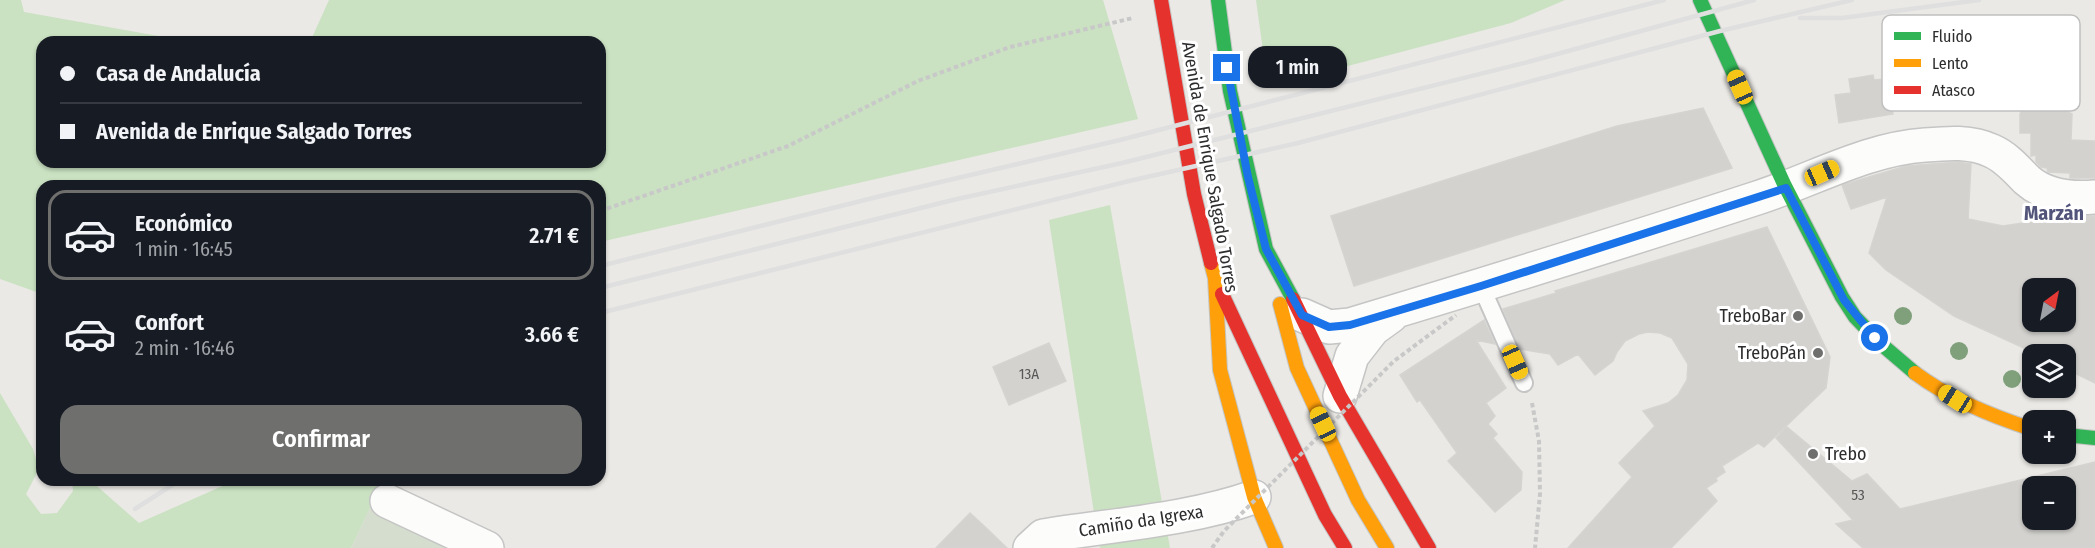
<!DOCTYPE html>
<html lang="es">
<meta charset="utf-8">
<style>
:root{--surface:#171b24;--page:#20242c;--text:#f1f3f6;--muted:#9ea1a6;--line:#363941;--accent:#6f6f6d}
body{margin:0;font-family:"Fira Sans Condensed",sans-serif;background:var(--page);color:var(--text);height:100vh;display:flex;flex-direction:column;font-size:22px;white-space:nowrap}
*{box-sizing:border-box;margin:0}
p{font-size:20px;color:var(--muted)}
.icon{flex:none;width:33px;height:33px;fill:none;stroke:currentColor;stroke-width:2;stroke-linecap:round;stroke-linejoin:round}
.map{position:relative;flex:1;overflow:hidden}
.panel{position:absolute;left:36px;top:180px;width:570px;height:306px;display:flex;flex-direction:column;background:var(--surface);border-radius:18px;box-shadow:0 2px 4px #0004}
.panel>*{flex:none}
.guide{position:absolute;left:36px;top:36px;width:570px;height:132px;border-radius:18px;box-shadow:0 2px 4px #0004;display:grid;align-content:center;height:132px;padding:0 24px;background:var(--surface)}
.needle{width:39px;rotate:32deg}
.controls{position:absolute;left:2022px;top:278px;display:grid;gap:12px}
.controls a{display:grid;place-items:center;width:54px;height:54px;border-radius:12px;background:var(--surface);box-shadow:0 2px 4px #0004;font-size:30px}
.end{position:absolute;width:27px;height:27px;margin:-14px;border:8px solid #1a73e8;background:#fff;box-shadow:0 0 0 3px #fff}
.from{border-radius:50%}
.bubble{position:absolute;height:42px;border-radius:18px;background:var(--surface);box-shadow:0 2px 4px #0004;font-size:20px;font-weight:600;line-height:42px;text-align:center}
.car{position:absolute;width:18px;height:36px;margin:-18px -9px;border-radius:8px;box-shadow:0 0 4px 2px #0007;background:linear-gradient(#f5c518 24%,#345 0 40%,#f5c518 0 76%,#345 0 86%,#f5c518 0)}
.guide b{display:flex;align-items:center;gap:21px;height:57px;font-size:22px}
.guide b+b{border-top:2px solid var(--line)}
.guide i{width:15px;height:15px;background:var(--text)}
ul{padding:10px 0 0;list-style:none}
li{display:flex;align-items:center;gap:18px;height:90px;margin:0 12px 9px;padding:0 12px;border:3px solid transparent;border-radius:18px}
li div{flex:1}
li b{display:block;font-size:22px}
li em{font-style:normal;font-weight:600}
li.on{border-color:var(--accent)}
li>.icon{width:54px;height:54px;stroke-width:1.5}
.primary-button{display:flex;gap:12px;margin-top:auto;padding:12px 24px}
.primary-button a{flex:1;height:69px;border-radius:18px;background:var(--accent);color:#fff;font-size:24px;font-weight:600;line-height:69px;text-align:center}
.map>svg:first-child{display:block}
.green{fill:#cae2c2}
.cemetery{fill:#d5dece}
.building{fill:#d3d2cf;stroke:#d5d4d1;stroke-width:1.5;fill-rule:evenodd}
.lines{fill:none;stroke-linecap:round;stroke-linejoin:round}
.lane-casing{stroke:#c4c5c4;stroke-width:20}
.street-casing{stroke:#c4c5c4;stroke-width:36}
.fast-casing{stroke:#c4c5c4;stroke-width:16}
.slow-casing{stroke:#c4c5c4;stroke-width:16}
.jam-casing{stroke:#c4c5c4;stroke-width:16}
.path{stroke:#c8c8c8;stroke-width:4;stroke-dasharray:4.5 3;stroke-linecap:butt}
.lane{stroke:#fcfcfb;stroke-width:16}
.street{stroke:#fcfcfb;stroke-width:33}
.fast{stroke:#30b455;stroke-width:14}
.slow{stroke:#ff9f0a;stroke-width:14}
.jam{stroke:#e5322d;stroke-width:14}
.rail{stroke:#dfdfe0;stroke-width:4.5}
.path-bridge{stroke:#c8c8c8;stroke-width:4;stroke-dasharray:4.5 3;stroke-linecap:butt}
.tree{fill:#7fa07b}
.route{stroke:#1a73e8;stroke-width:8}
.poi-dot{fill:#6f6f6d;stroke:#fff;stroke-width:2}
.labels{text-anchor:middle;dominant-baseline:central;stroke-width:6;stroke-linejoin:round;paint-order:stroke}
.number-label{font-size:15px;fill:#575756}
.street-label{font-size:18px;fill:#2d2d2d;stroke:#fff}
.poi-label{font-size:18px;fill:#2d2d2d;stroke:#fff;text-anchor:end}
.neighbourhood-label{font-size:20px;font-weight:bold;fill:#52547a;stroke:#fff}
.key{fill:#fff;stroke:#c0c0c0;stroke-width:1.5}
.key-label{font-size:16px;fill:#2d2d2d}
</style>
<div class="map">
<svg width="2095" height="548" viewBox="0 0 2095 548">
<rect width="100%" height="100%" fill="#eae9e5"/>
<path class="green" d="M 0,0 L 21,0 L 24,12 L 192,42 L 42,42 L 42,162 L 600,162 L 600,42 L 310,42 L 329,0 L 1103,0 L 1138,119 L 600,242 L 600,186 L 42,186 L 42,294 L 0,279 Z
M 1256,0 L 1565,0 L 1511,23 L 1268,87 Z
M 1110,205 L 1170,548 L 1100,548 L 1098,539 L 1049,220 Z
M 0,393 L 33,449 L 39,469 L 26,494 L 41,514 L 57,513 L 73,491 L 72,480 L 90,480 L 139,523 L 236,480 L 369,480 L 380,487 L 351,548 L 0,548 Z"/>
<path class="cemetery" d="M 370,508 L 455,548 L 351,548 Z"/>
<path class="building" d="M 1873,75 L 1874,80 L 1885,79 L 1893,114 L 1839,123 L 1835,95 L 1851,93 L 1849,79 Z
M 2031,93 L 2072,114 L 2071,140 L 2095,141 L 2095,178 L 2070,178 L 2070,173 L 2048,172 L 2047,168 L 2041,167 L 2036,162 L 2036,155 L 2031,156 L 2031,133 L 2020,133 L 2020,114 Z
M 1703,108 L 1732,168 L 1354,286 L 1331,216 L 1617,126 Z
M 1958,162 L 1971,164 L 1968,219 L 2003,226 L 2068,216 L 2095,216 L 2095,383 L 2066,369 L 2066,354 L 2037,354 L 1954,316 L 1886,270 L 1869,253 L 1887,197 L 1851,209 L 1842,185 L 1906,166 ZM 2032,288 L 2066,288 L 2066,321 L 2032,321 Z
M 1767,227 L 1830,357 L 1826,388 L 1764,447 L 1758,443 L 1722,466 L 1725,472 L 1716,478 L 1717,481 L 1706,488 L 1717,501 L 1671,548 L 1568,548 L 1632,477 L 1619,463 L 1655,426 L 1643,411 L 1668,403 L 1678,395 L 1687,380 L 1688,364 L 1672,338 L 1660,333 L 1648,332 L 1639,334 L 1625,341 L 1617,352 L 1613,361 L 1595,375 L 1578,354 L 1558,365 L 1550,354 L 1520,349 L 1503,309 L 1556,293 L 1555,291 Z
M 1484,320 L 1495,344 L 1476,340 L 1506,388 L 1486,403 L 1495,416 L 1488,424 L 1497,434 L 1493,438 L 1522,472 L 1521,490 L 1495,512 L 1448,461 L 1457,453 L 1420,400 L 1417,402 L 1400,375 Z
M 1049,343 L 1066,381 L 1009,405 L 993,367 Z
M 1787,427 L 1852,481 L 1867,474 L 1900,509 L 2095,462 L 2095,548 L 1863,548 L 1836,524 L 1853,520 L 1776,438 ZM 2032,486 L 2066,486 L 2066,519 L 2032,519 Z
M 970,513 L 982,524 L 1007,548 L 936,548 Z"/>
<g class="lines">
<defs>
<path id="lane" d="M 1481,286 L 1524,383"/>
<path id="street" d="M 1302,315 L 1329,327 L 1350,325 C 1486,284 1622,242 1757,198 C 1813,180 1866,149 1925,145 C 1948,143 1971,141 1992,151 C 2006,157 2017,170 2027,180 C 2046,197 2071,199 2095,197
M 1340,396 L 1352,356 L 1373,329 L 1391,316
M 387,501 L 487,548
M 1030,548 L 1043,536 C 1111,525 1189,520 1254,497"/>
<path id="fast" d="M 1218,0 L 1230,91 L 1266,249 L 1293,299
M 1700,0 L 1784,184 L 1842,297 L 1855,317 L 1881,344 L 1915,373
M 2066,435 L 2095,438"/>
<path id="slow" d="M 1211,263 L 1215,278 L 1220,370 L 1254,497 L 1276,548
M 1280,304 L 1297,368 L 1358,500 L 1387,548
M 1915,373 C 1950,399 1991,416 2032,429"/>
<path id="jam" d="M 1161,0 L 1194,194 L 1211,263
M 1222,294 L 1325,515 L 1345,548
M 1293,299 L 1340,396 L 1429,548"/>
</defs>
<use href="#lane" class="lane-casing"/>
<use href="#street" class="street-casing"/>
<use href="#fast" class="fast-casing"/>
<use href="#slow" class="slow-casing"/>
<use href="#jam" class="jam-casing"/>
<path class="path" d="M 600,211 L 788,146 L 918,81 L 1010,47 L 1133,18
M 1532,403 L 1539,441 L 1540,494 L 1535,548"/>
<use href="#lane" class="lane"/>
<use href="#street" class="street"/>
<use href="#fast" class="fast"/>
<use href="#slow" class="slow"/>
<use href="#jam" class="jam"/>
<path class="rail" d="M 1800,18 L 1842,18 L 1979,0
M 600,266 L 885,195 L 1120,140 L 1664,0
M 600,288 L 957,199 L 1122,163 L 1528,62 L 1754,0
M 600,313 L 1129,181 L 1298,143 L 1720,31 L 1852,0
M 135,509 L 180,480"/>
<path class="path-bridge" d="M 1212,548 L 1224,531 L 1394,361 L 1456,315"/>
</g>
<g class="tree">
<circle cx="1903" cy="316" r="9"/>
<circle cx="1959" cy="351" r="9"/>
<circle cx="2012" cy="379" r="9"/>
</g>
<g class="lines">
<path class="route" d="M 1227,68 L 1248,177 L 1266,249 L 1302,315 L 1329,327 L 1350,325 L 1481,286 L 1786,188 L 1844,300 L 1875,338"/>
</g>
<g class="poi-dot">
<circle cx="1798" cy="316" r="6"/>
<circle cx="1818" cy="353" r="6"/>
<circle cx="1813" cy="454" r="6"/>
</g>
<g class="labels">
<g class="number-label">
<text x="1029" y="374">13A</text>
<text x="1858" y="495">53</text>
</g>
<g class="street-label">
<text transform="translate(1210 167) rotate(80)">Avenida de Enrique Salgado Torres</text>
<text transform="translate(1141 521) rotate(-9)">Camiño da Igrexa</text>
</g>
<g class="poi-label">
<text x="1786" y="316">TreboBar</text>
<text x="1806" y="353">TreboPán</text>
<text x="1825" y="454" text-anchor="start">Trebo</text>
</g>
<g class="neighbourhood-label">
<text x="2054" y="213">Marzán</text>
</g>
</g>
<rect x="1882" y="15" width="198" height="96" rx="9" class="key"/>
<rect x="1894" y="32" width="27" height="8" fill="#30b455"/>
<rect x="1894" y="59" width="27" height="8" fill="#ff9f0a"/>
<rect x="1894" y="86" width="27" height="8" fill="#e5322d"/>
<g class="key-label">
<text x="1932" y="42">Fluido</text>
<text x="1932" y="69">Lento</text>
<text x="1932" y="96">Atasco</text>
</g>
</svg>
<div class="controls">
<a><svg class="needle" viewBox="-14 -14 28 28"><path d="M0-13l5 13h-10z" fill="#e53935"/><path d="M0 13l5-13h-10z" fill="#9ea1a6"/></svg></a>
<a><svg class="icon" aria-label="layers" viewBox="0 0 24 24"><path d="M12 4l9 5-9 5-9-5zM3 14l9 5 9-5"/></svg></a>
<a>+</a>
<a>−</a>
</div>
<i class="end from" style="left:1875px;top:338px"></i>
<i class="end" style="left:1227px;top:68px"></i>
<div class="bubble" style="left:1248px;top:46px;width:99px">1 min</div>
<i class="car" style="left:1740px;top:87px;rotate:336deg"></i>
<i class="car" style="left:1822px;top:173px;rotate:66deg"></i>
<i class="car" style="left:1515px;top:362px;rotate:156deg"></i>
<i class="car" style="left:1955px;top:399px;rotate:302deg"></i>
<i class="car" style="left:1323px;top:424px;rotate:335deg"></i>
<div class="guide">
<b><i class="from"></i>Casa de Andalucía</b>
<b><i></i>Avenida de Enrique Salgado Torres</b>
</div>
<section class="panel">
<ul>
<li class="on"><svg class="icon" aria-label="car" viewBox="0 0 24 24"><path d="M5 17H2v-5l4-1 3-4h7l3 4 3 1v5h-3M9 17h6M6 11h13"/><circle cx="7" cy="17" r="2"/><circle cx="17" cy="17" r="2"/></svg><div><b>Económico</b><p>1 min · 16:45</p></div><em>2.71 €</em></li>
<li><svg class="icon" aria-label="car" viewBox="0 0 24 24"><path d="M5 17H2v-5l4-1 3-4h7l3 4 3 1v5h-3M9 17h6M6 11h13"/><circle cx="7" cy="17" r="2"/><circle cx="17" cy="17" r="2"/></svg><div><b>Confort</b><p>2 min · 16:46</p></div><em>3.66 €</em></li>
</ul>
<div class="primary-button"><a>Confirmar</a></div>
</section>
</div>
